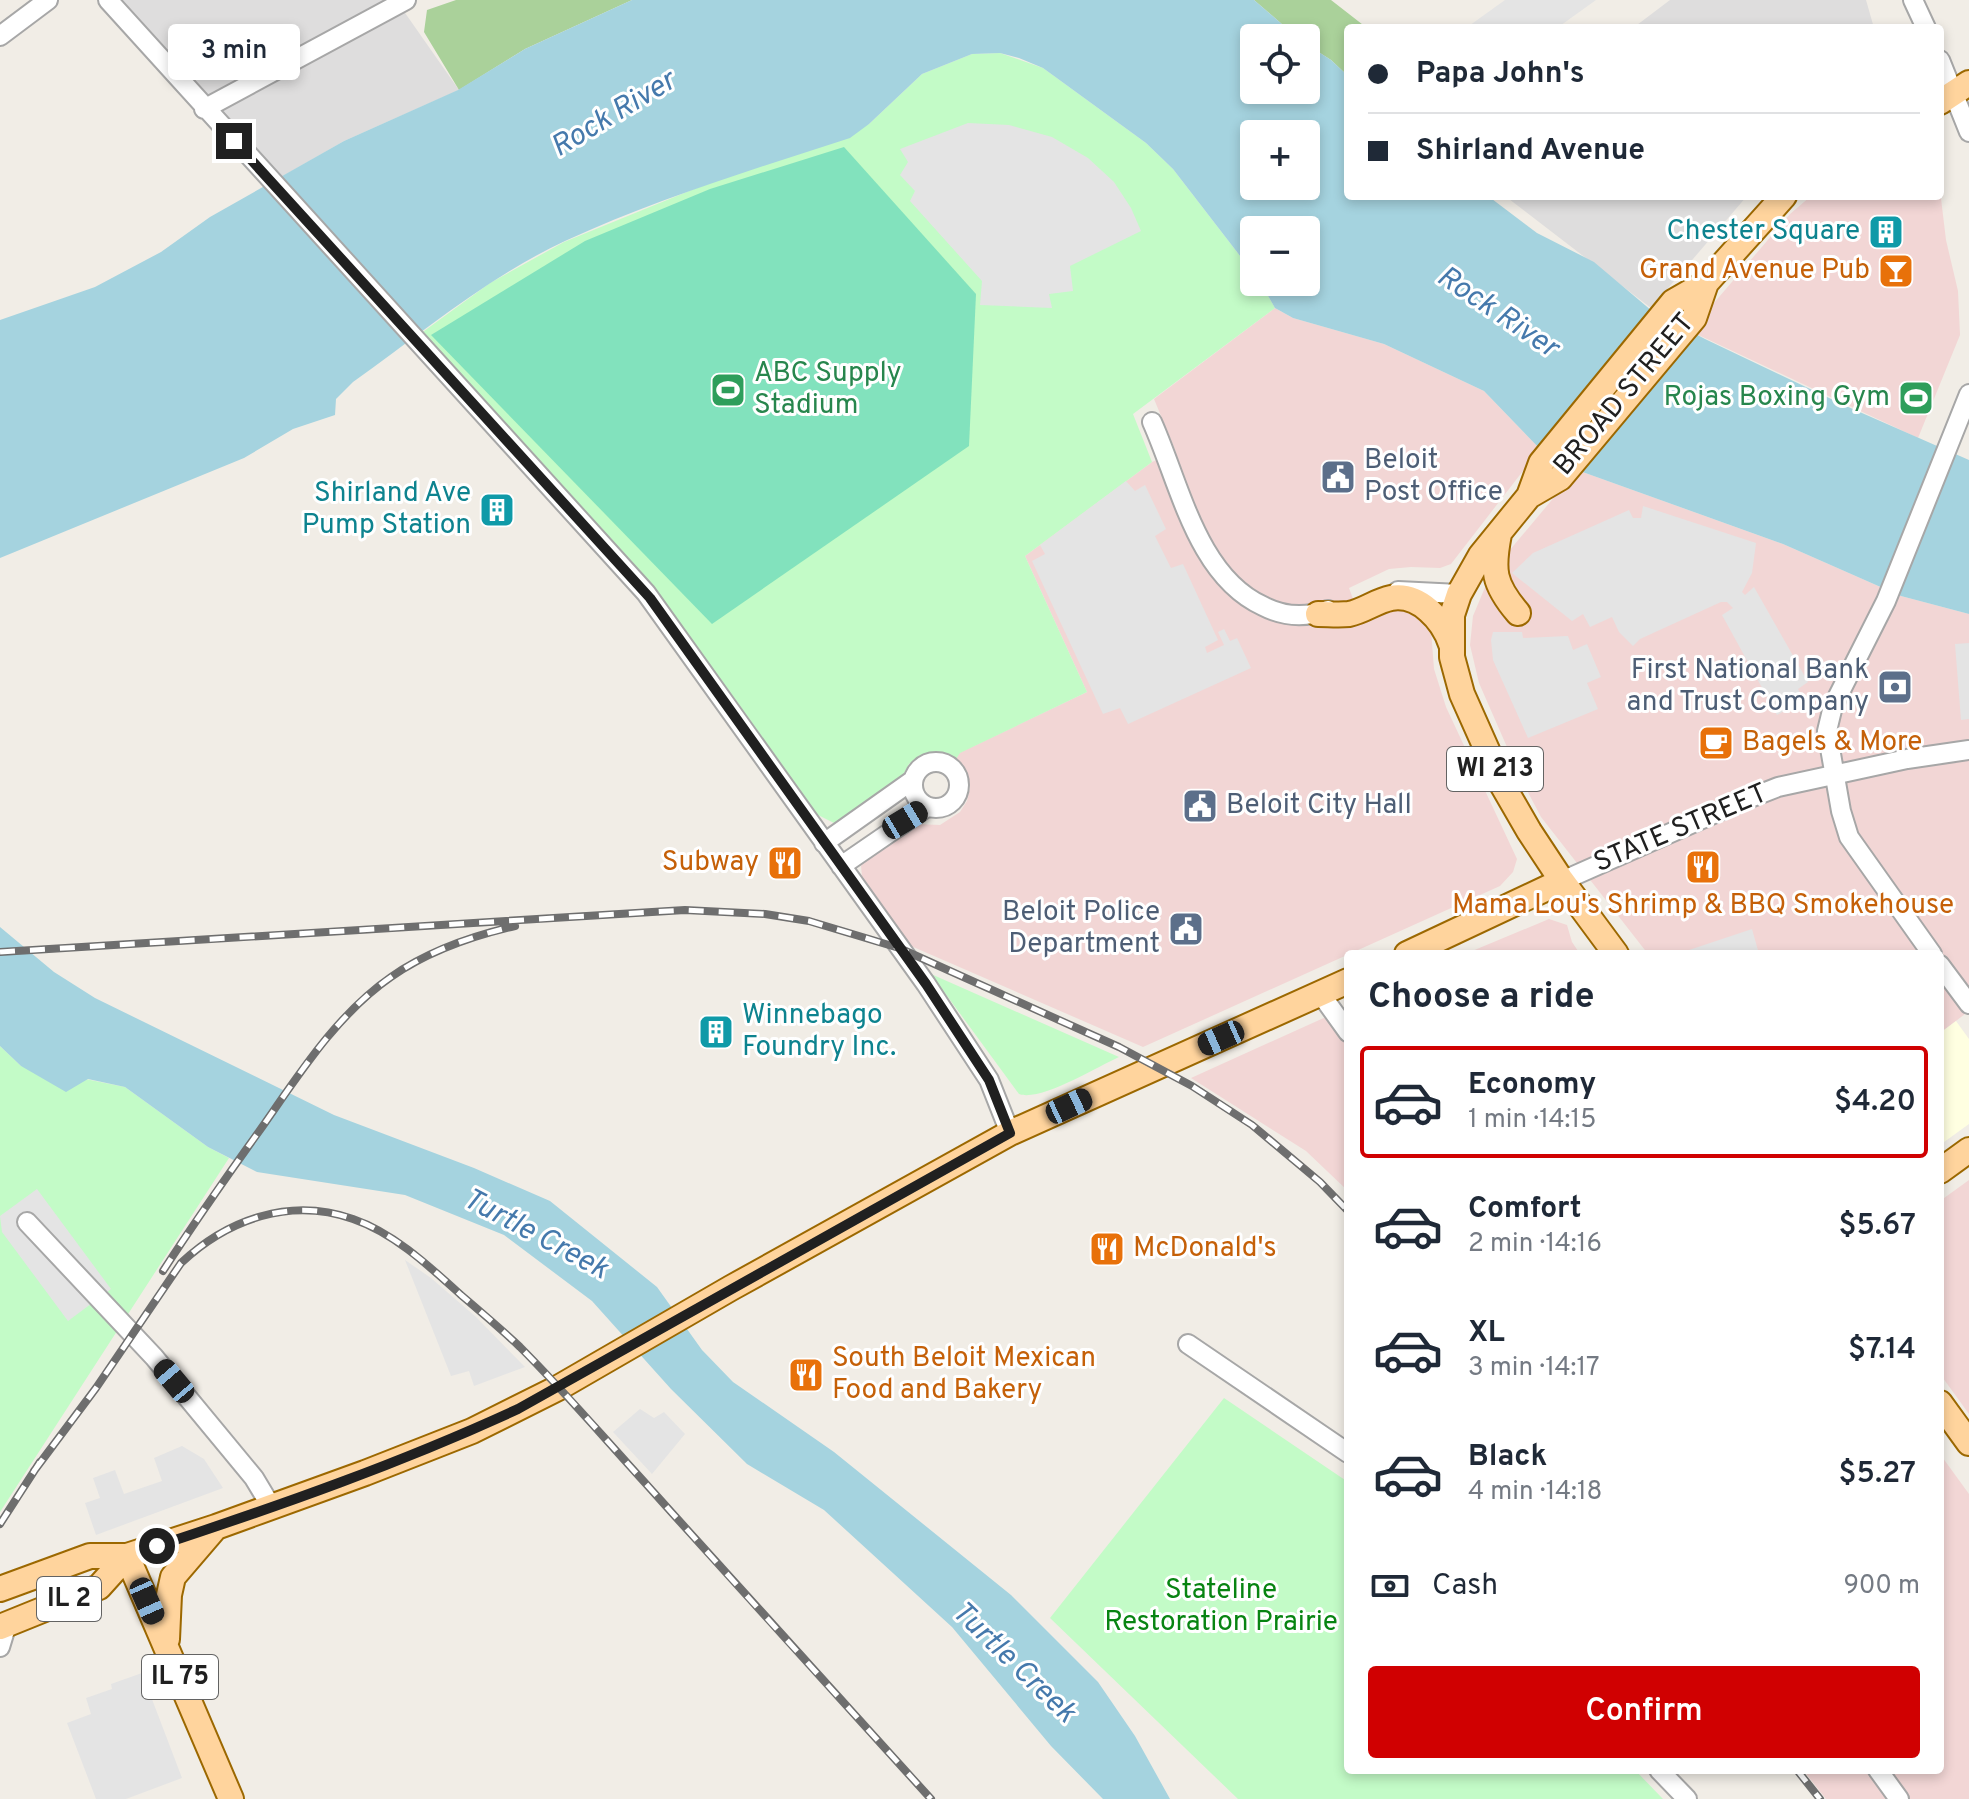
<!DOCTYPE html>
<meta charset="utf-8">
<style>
:root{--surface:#fff;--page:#f2f2f3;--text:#1f2937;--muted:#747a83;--line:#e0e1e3;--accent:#d00001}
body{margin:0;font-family:Overpass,sans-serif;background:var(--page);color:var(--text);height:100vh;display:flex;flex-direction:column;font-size:30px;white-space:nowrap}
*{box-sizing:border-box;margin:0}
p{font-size:26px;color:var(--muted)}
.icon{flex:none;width:44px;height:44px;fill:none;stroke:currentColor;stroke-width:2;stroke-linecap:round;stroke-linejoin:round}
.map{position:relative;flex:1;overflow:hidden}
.side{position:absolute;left:1344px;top:950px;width:600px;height:824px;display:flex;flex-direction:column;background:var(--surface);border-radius:8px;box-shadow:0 4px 12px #0003}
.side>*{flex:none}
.top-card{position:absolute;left:1344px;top:24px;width:600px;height:176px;border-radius:8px;box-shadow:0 4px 12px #0003;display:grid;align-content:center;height:176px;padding:0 24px;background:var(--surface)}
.buttons{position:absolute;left:1240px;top:24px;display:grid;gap:16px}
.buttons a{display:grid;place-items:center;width:80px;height:80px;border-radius:8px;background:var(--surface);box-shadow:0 4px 12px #0003;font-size:40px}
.end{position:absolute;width:36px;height:36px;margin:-18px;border:10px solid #202020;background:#fff;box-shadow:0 0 0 4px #fff}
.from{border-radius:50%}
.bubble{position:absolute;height:56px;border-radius:8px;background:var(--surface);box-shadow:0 4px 12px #0003;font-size:26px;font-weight:600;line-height:56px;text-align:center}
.car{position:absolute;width:24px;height:48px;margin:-24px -12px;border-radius:10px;box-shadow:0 0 6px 2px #0007;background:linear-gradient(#222 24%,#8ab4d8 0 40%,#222 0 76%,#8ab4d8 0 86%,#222 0)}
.top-card b{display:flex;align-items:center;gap:28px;height:76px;font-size:30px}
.top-card b+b{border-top:2px solid var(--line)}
.top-card i{width:20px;height:20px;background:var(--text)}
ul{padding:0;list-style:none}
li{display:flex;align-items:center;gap:24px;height:112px;margin:0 16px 12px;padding:0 8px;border:4px solid transparent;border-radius:8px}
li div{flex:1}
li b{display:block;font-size:30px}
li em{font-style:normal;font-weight:600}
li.selected{border-color:var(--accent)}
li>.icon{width:72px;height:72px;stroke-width:1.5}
h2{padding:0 24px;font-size:36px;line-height:96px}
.pay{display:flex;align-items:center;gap:20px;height:88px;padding:0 24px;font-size:30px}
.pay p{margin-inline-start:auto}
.cta{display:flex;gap:16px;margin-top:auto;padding:16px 24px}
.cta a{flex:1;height:92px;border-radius:8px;background:var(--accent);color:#fff;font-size:32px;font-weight:600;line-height:92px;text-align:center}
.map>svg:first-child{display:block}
.residential{fill:#dedddd}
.commercial{fill:#f2d6d5}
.education{fill:#ffffe1}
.forest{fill:#aad19a}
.park{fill:#c3fbc7}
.pitch{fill:#82e2bd}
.parking{fill:#e4e4e4}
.water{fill:#a5d3df;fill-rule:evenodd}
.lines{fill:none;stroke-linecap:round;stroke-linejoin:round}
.minor-casing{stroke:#a7a7a7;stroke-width:22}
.major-casing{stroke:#9c6800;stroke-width:28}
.minor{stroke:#fff;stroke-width:18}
.major{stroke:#ffd49d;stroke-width:24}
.rail-casing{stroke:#6e6e6e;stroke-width:8}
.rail{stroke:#fff;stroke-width:5;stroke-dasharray:15;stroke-linecap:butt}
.route{stroke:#202020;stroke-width:10}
.labels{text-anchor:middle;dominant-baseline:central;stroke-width:6;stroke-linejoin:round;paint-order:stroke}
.shield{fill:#fff;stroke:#636363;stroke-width:2}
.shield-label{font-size:26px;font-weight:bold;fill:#202020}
.culture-label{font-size:28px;fill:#0d838f;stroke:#fff;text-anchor:end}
.food-label{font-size:28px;fill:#c56008;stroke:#fff;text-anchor:start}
.leisure-label{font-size:28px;fill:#27864d;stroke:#fff;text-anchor:start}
.street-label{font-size:28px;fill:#202020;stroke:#fff}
.service-label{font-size:28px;fill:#4e5e75;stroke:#fff;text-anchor:start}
.park-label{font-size:28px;fill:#088412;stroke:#fff}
.water-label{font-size:30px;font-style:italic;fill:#4579ac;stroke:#fff}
</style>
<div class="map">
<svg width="1969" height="1799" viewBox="0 0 1969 1799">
<rect width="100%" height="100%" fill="#f1ede6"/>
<path class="residential" d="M 120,0 L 396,0 L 459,90 L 344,141 L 276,180 Z
M 1670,0 L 1866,0 L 1874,28 L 1633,28 Z
M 1505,196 L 1747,196 L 1651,308 Z"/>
<path class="commercial" d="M 1940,190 L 1946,240 L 1958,291 L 1960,335 L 1918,438 L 1690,331 L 1790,214 L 1811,196 L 1940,196 Z
M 1275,308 L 1293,318 L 1384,344 L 1484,391 L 1540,449 L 1451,564 L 1440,568 L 1411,567 L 1389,569 L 1349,588 L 1360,618 L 1384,607 L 1414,608 L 1431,630 L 1434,669 L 1446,707 L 1517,859 L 1513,872 L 1500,886 L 1143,1047 L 911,946 L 862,876 L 861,866 L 869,856 L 916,824 L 940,825 L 960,812 L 967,801 L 970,788 L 965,769 L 956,759 L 959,753 L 1087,692 L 1025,556 L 1152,462 L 1176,452 L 1154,399 Z
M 1577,470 L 1783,544 L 1901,596 L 1969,614 L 1969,1011 L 1940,1033 L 1940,954 L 1648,954 L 1541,817 L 1521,779 L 1479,683 L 1470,645 L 1473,616 L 1486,585 L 1509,551 Z
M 1549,919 L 1567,925 L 1572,942 L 1580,954 L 1465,954 Z
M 1348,1007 L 1348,1191 L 1306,1151 L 1191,1078 Z
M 1969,1180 L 1969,1414 L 1940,1374 L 1940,1201 Z
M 1940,1454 L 1969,1494 L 1969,1799 L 1826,1799 L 1803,1770 L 1940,1770 Z"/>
<path class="education" d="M 1956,1021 L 1969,1039 L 1969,1124 L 1940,1145 L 1940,1033 Z"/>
<path class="forest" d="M 456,0 L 632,0 L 525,49 L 459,90 L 424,32 L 427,10 Z
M 1254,0 L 1331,0 L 1367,28 L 1348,28 L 1348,76 L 1331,60 L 1306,44 L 1306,38 L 1298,38 Z"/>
<path class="park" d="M 1000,53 L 1043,68 L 1146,143 L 1173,169 L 1254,274 L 1254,282 L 1260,282 L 1275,308 L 1133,414 L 1152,462 L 1025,556 L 1087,692 L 960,753 L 956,759 L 939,752 L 920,755 L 909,764 L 901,779 L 836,824 L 818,815 L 725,685 L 641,573 L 420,334 L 490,283 L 564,242 L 694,189 L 869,124 L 922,74 L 972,54 Z
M 931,974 L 1119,1057 C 1097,1067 1040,1102 1019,1094 Z
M 0,1046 L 21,1066 L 125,1087 L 208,1147 L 229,1158 L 0,1512 Z
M 1224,1398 L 1348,1482 L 1348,1770 L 1635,1770 L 1663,1799 L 1238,1799 L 1050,1618 Z"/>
<path class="pitch" d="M 844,147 L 976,294 L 969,446 L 712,624 L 431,335 L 585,241 L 710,189 Z"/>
<path class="parking" d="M 1505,0 L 1596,0 L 1557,28 L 1466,28 Z
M 968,123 L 1009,125 L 1052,137 L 1088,158 L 1114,182 L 1131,208 L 1141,231 L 1070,266 L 1073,291 L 1049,294 L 1052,308 L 980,305 L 982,281 L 910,201 L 915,191 L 900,175 L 908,162 L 900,149 Z
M 1126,481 L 1135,491 L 1145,485 L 1166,529 L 1155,536 L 1171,568 L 1183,564 L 1218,640 L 1205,647 L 1207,653 L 1224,645 L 1218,632 L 1224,629 L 1230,641 L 1237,638 L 1251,668 L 1128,724 L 1120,708 L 1103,714 L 1032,561 L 1045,554 L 1040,545 Z
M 1643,506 L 1756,543 L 1752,573 L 1742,592 L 1745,595 L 1754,587 L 1808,682 L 1798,689 L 1804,700 L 1777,715 L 1722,615 L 1733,608 L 1727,602 L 1721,602 L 1640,639 L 1633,646 L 1619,632 L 1612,617 L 1590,627 L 1583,614 L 1572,621 L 1512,573 L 1533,553 L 1629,510 L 1633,518 L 1641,518 Z
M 1493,632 L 1522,632 L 1523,638 L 1568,636 L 1573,650 L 1587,644 L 1601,677 L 1587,683 L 1598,709 L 1528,738 L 1493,660 L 1491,640 Z
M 1969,643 L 1969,719 L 1961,720 L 1955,644 Z
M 1752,929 L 1759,954 L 1677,954 Z
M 37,1189 L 111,1289 L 68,1321 L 2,1232 L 0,1216 Z
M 405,1260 L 431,1278 L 476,1317 L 525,1367 L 474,1386 L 469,1371 L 451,1376 Z
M 640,1409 L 654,1418 L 664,1412 L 685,1434 L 652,1474 L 613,1432 Z
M 182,1446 L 204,1459 L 223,1488 L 96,1535 L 85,1503 L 100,1498 L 93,1478 L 115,1470 L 124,1494 L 162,1481 L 154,1458 Z
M 142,1673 L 182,1778 L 126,1799 L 96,1799 L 67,1723 L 91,1714 L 86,1698 L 112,1689 L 111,1684 Z"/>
<path class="water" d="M 632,0 L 1254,0 L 1298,38 L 1254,38 L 1254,90 L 1306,90 L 1306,44 L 1331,60 L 1348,76 L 1348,196 L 1488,196 L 1537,233 L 1594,262 L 1652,311 L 1705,339 L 1846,406 L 1969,460 L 1969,614 L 1901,596 L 1783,544 L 1577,470 L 1540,449 L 1484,391 L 1384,344 L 1293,318 L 1275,308 L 1260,282 L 1306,282 L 1306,230 L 1254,230 L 1254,274 L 1173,169 L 1146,143 L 1043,68 L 1019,58 L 1000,53 L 972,54 L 922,74 L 869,124 L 850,138 C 754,169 657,199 565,241 C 488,277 422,333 353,382 L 336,399 L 335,415 L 293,429 L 244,458 L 0,558 L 0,320 L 95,287 L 161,252 L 210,217 L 344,141 L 458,90 L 525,49 ZM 1254,134 L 1306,134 L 1306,186 L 1254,186 Z
M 0,927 L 54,972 L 95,998 L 334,1115 L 474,1168 L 550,1201 L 657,1287 L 702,1350 L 733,1382 L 834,1452 L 1011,1595 L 1098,1682 L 1135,1736 L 1170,1799 L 1103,1799 L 1051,1746 L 952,1627 L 824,1510 L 747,1464 L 671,1389 L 592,1301 L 504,1235 L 405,1195 L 257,1172 L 208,1147 L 125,1087 L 88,1079 L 66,1092 L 21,1066 L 0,1046 Z"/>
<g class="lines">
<defs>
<path id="minor" d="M 108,0 L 646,593 L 926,984 L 989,1080 L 1010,1133
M 1913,0 L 1926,28
M 0,36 L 48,0
M 1940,60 L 1969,132
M 204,109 L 406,0
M 1152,422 C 1180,484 1197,576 1263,606 C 1284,617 1305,618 1328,610
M 1398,591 L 1459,594
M913 785a23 23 0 1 1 46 0a23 23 0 1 1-46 0Z
M 824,843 L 913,780
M 841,866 L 927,807
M 1562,881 L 1745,800 L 1778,787 L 1907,759 L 1969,750
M 1932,954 L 1849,837 L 1841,811 L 1827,731 L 1833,706 L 1886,601 L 1969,394
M 1940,965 L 1969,1004
M 1320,993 L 1348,1032
M 27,1222 L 154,1357 L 254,1478 L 272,1508
M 1188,1344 L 1348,1453
M 0,1647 L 7,1624
M 1659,1770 L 1687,1799
M 1878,1770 L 1899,1799"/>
<path id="major" d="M 1940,102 L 1969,83
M 1529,496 L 1541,463 L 1673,302 L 1706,283 L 1784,196
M 1499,534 C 1492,570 1493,584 1518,613
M 1318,614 C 1328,614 1339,615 1349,614 C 1364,611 1376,601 1391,598 C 1419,593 1443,620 1451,644
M 1407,954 L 1562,881
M 1616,954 L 1562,881 L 1529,831 L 1503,786 L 1462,694 L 1452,657 L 1452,615 L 1459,594 L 1481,555 L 1529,496 L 1560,478 L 1694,318 L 1706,283
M 1940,1171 L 1969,1150
M 1940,1403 L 1969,1443
M 127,1556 L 231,1799
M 0,1589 L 90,1556 L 127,1556 L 216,1527 L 365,1473 L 472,1431 L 558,1388 L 731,1288 L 1010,1133 L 1348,981
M 0,1627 L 99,1587 L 127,1556
M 167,1639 L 169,1595 L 173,1577 L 215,1528"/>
</defs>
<use href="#minor" class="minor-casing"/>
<use href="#major" class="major-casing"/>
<use href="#minor" class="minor"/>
<use href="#major" class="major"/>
<defs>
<path id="rail" d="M 0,952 L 685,910 L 765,914 L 809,921 L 899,948 L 1119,1047 L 1192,1086 L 1252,1125 L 1320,1182 L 1348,1211
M 163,1271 C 194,1223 227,1176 260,1130 C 298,1076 336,1015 391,977 C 428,951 472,936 515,926
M 34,1471 L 96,1388 L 181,1263 C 228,1219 290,1197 353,1219 C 394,1233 429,1266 461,1295 C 481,1312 501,1329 520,1347 C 564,1391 605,1439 647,1485 C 741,1590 836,1694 931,1799
M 0,1524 L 40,1462
M 1797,1770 L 1820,1799"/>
</defs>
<use href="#rail" class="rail-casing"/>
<use href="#rail" class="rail"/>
</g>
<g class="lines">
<path class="route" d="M 157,1546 C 279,1506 401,1463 518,1409 L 1010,1133 L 989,1080 L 926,984 L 650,598 L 234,141"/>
</g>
<defs>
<symbol id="building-square" viewBox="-11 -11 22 22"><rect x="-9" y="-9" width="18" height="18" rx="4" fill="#0f9aa8" stroke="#fff"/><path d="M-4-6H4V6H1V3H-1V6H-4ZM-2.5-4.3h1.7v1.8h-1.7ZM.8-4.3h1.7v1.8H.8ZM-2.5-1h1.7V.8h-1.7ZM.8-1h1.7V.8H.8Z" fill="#fff"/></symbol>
<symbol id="bar-square" viewBox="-11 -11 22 22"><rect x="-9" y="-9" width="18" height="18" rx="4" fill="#e8710a" stroke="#fff"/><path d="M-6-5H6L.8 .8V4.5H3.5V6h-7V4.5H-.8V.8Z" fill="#fff"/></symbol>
<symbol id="stadium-square" viewBox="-11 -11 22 22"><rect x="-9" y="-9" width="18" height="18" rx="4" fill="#2e9e5b" stroke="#fff"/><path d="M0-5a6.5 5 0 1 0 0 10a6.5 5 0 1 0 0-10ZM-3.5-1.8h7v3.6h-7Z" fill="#fff"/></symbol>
<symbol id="civic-square" viewBox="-11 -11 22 22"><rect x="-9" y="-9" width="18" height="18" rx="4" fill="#5c6f8a" stroke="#fff"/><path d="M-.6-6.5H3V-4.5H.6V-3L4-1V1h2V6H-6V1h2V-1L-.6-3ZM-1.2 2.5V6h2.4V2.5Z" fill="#fff"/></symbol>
<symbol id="bank-square" viewBox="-11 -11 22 22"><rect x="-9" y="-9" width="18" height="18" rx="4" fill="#5c6f8a" stroke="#fff"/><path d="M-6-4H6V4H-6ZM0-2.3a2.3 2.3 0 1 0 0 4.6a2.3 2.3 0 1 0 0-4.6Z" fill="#fff"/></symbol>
<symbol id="cafe-square" viewBox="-11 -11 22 22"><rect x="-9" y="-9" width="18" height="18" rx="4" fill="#e8710a" stroke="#fff"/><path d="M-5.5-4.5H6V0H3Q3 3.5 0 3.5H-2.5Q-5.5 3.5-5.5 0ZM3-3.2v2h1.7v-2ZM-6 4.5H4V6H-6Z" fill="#fff"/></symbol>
<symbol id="restaurant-square" viewBox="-11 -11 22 22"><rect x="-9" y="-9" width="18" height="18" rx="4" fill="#e8710a" stroke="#fff"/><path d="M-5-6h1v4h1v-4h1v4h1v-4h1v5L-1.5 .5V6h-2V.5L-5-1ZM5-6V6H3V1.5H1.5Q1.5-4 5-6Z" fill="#fff"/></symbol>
</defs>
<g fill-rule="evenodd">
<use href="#building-square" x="1866" y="212" width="40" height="40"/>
<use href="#bar-square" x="1876" y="251" width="40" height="40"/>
<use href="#stadium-square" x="708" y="370" width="40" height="40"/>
<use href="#stadium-square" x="1896" y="378" width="40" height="40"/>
<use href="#civic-square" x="1318" y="457" width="40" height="40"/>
<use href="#building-square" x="477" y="490" width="40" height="40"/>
<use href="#bank-square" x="1875" y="667" width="40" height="40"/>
<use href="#cafe-square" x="1696" y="723" width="40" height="40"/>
<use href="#civic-square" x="1180" y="786" width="40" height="40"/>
<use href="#restaurant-square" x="765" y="843" width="40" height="40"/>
<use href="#restaurant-square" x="1683" y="847" width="40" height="40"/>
<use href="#civic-square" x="1166" y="909" width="40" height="40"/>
<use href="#building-square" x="696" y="1012" width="40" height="40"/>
<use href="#restaurant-square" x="1087" y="1229" width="40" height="40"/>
<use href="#restaurant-square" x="786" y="1355" width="40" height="40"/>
</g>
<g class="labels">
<g class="shield">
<rect x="1447" y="747" width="96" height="44" rx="6"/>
<rect x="37" y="1577" width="64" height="44" rx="6"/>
<rect x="142" y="1655" width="76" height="44" rx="6"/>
</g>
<g class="shield-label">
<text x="1495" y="769">WI 213</text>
<text x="69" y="1599">IL 2</text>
<text x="180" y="1677">IL 75</text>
</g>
<g class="culture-label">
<text x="1860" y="232">Chester Square</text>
<text x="471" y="494">Shirland Ave<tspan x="471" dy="32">Pump Station</tspan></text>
<text x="742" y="1016" text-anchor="start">Winnebago<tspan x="742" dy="32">Foundry Inc.</tspan></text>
</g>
<g class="food-label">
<text x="1870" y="271" text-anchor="end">Grand Avenue Pub</text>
<text x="1742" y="743">Bagels &amp; More</text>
<text x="759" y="863" text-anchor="end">Subway</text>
<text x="1703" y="906" text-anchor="middle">Mama Lou's Shrimp &amp; BBQ Smokehouse</text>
<text x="1133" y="1249">McDonald's</text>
<text x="832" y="1359">South Beloit Mexican<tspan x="832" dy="32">Food and Bakery</tspan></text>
</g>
<g class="leisure-label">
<text x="754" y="374">ABC Supply<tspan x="754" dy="32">Stadium</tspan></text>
<text x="1890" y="398" text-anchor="end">Rojas Boxing Gym</text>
</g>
<g class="street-label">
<text transform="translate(1625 395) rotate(-50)">BROAD STREET</text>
<text transform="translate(1681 829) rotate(-23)">STATE STREET</text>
</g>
<g class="service-label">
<text x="1364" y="461">Beloit<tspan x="1364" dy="32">Post Office</tspan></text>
<text x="1869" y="671" text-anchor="end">First National Bank<tspan x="1869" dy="32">and Trust Company</tspan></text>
<text x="1226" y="806">Beloit City Hall</text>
<text x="1160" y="913" text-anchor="end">Beloit Police<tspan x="1160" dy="32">Department</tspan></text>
</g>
<g class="park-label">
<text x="1221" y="1591">Stateline<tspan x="1221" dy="32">Restoration Prairie</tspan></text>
</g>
<g class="water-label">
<text transform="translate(614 115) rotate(-31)">Rock River</text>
<text transform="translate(1497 313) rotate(34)">Rock River</text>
<text transform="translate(535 1235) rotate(28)">Turtle Creek</text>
<text transform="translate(1013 1663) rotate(44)">Turtle Creek</text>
</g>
</g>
</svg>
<div class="buttons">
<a><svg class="icon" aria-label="locate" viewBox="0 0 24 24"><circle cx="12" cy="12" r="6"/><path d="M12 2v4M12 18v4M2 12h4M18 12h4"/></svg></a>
<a>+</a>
<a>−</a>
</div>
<i class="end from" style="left:157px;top:1546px"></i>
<i class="end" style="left:234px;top:141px"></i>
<div class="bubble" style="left:168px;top:24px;width:132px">3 min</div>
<i class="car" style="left:905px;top:820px;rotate:59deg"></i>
<i class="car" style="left:1221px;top:1038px;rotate:246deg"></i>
<i class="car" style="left:1069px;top:1106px;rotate:65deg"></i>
<i class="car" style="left:174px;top:1381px;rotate:320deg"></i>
<i class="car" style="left:147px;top:1601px;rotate:156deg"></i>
<div class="top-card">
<b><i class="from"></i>Papa John's</b>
<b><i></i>Shirland Avenue</b>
</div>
<section class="side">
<h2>Choose a ride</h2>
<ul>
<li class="selected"><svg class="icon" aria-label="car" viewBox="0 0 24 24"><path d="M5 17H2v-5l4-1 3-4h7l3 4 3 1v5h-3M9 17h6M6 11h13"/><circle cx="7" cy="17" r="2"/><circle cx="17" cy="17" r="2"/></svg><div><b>Economy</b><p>1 min · 14:15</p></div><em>$4.20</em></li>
<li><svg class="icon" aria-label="car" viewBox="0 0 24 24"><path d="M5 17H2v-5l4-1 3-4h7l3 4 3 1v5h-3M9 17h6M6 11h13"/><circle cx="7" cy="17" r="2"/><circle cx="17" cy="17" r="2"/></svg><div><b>Comfort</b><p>2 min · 14:16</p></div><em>$5.67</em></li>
<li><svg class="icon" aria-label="car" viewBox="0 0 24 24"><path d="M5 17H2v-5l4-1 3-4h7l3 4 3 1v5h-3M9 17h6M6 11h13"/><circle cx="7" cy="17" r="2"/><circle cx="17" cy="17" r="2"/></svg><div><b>XL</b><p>3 min · 14:17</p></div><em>$7.14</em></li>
<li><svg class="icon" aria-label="car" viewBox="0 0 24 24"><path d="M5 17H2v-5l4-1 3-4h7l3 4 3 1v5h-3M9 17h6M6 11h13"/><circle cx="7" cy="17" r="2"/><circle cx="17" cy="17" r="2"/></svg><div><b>Black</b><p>4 min · 14:18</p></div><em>$5.27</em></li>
</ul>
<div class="pay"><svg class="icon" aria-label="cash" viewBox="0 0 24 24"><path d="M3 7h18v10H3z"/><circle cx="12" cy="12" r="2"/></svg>Cash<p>900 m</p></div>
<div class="cta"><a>Confirm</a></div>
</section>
</div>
